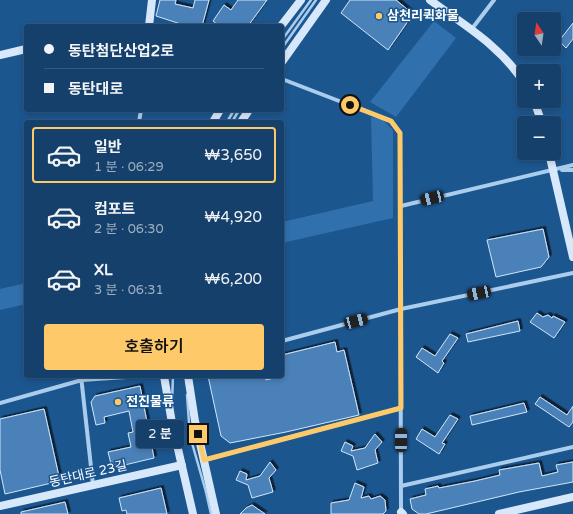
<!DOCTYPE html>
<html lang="ko">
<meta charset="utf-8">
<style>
:root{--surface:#15406b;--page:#1e4771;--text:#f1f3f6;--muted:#9dafc1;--line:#34597e;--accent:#fec968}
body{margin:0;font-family:"Varela Round","Noto Sans KR",sans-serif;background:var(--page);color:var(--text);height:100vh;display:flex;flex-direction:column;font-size:15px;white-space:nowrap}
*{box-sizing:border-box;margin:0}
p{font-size:13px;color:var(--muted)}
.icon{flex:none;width:22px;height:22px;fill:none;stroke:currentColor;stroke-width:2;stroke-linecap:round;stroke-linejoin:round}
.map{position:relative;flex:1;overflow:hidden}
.panel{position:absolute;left:24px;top:120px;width:260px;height:258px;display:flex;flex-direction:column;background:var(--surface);border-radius:4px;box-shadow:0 2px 6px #0003,0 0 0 1px var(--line)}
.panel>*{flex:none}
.banner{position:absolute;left:24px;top:24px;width:260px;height:88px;border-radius:4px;box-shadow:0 2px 6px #0003,0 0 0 1px var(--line);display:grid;align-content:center;height:88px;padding:0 20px;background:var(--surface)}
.needle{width:26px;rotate:347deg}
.tools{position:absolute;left:517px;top:12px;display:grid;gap:8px}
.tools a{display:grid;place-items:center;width:44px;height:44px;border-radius:4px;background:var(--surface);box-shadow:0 2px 6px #0003,0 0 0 1px var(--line);font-size:20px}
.end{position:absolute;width:18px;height:18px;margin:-9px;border:5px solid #fec968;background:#111;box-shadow:0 0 0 2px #111}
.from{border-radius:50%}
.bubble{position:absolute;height:28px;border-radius:4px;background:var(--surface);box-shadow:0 2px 6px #0003,0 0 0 1px var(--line);font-size:13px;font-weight:600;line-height:28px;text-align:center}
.car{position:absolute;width:12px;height:24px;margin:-12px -6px;border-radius:5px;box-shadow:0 0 3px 1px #0007;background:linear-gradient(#222 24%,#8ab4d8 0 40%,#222 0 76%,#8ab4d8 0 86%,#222 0)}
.banner b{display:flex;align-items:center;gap:14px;height:38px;font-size:15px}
.banner b+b{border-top:1px solid var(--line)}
.banner i{width:10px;height:10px;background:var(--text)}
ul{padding:7px 0 0;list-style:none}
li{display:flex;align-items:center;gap:12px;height:56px;margin:0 8px 6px;padding:0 12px;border:2px solid transparent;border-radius:4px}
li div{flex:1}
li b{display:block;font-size:15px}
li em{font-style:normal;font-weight:600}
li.selected{border-color:var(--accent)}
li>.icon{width:36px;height:36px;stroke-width:1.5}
.button{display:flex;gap:8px;margin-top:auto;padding:8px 20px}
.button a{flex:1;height:46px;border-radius:4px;background:var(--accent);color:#111;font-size:16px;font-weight:600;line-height:46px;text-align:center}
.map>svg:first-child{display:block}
.green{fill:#2f70ad}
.building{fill:#4981b8;stroke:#d0e6fa;filter:url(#shadow)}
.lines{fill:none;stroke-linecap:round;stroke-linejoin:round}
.lane{stroke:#aacdee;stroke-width:2.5}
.street{stroke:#aacdee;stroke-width:4}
.secondary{stroke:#d7e8fa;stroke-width:8}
.route{stroke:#fec968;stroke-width:5}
.poi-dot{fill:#fec968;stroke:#1c568f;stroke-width:1.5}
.labels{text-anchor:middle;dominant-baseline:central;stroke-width:3;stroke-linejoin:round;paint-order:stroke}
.poi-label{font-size:13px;font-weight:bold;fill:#fff;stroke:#1c568f;text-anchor:start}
.street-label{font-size:13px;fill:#fff;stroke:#1c568f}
</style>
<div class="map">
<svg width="573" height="514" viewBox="0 0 573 514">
<defs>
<filter id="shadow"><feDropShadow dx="2.5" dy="-2.5" stdDeviation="0" flood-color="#0009"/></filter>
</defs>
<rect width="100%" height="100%" fill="#1c568f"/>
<path class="green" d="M 434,21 L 456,38 L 396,117 L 370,102 Z
M 371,117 L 382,119 L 393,130 L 393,218 L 282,243 L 282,222 L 373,201 Z
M 26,283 L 26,304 L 0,310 L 0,289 Z"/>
<path class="building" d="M 160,0 L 176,0 L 175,4 L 193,8 L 195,0 L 209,0 L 202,26 L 187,26 L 156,16 Z
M 238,0 L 267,0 L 248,26 L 219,26 L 213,21 L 224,5 L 231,10 Z
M 350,0 L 396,0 L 413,14 L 388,50 L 341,13 Z
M 573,23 L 573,39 L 566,48 L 559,41 Z
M 543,229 L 549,257 L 541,267 L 496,277 L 487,240 Z
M 537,313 L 543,317 L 548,315 L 552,318 L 553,316 L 565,322 L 554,338 L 530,322 Z
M 518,321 L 520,331 L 468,342 L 466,334 Z
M 450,334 L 458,338 L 442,361 L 444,363 L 438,373 L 416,357 L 422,348 L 435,356 Z
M 335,342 L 337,352 L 344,350 L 359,415 L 286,432 L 230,443 L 221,436 L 208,376 L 265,376 L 266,380 L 282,376 L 282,355 Z
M 140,386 L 154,458 L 112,468 L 108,452 L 131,447 L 128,433 L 133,432 L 129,411 L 104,417 L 105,423 L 96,425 L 91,402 L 95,396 Z
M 540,397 L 567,415 L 573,406 L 573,422 L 569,427 L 535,404 Z
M 524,403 L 527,412 L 472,425 L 470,416 Z
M 44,409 L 60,481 L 5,494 L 0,470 L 0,419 Z
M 450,415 L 458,419 L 442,443 L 445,444 L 439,454 L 416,439 L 422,429 L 435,437 Z
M 375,434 L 382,442 L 375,450 L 378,463 L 357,470 L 353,456 L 341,451 L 345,442 L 353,446 L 351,451 L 365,448 Z
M 270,462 L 276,470 L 269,478 L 273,492 L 252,498 L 248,485 L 236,480 L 240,471 L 247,474 L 246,480 L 260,476 Z
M 573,462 L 573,482 L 519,492 L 426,514 L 419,514 L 412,509 L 410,499 L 426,495 L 425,489 L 438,486 L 439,488 L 475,481 L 500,475 L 499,470 L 539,463 L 542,476 L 558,472 L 556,465 Z
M 355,483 L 364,487 L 361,498 L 369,496 L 371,499 L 380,496 L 385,500 L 386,511 L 383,514 L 331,514 L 331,503 L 349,500 Z
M 161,488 L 167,514 L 127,514 L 126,510 L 122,511 L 119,498 Z
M 65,502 L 68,514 L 21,514 L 21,512 Z
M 252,505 L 265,514 L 240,514 L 246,508 Z"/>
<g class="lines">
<path class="lane" d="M 282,40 L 311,0
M 282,48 L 316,0
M 227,122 L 234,110
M 232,122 L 239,110
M 187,395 L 190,436 L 206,492 L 211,514
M 172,403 L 173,376"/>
<path class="street" d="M 471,30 L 494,0
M 282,79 L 391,121 L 400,133 L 401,512
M 139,122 L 141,110
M 562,170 L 573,170
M 401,206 L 573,165
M 282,341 L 401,309 L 573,273
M 81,376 L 93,485
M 0,403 L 82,380 L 141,376
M 204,460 L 401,408
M 401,486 L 573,447"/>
<path class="secondary" d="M 430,0 C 464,25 502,47 524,83
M 149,26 L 152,0
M 281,26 L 301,0
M 0,55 L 26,49
M 282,62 L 326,0
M 534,101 L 542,123
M 213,122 L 220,110
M 241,122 L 249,110
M 549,153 L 573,257
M 164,376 L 172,423 L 193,514
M 188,376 L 195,421 L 216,514
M 0,506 L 182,465
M 401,512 L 403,514
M 499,514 L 573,497"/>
</g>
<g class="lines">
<path class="route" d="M 198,434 L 204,460 L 401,408 L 400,133 L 391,121 L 350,105"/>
</g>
<g class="poi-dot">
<circle cx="379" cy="16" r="4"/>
<circle cx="118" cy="402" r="4"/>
</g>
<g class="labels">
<g class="poi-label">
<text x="387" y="16">삼천리퀵화물</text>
<text x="126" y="402">전진물류</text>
</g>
<g class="street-label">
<text transform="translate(88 474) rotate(-13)">동탄대로 23길</text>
</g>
</g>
</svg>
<div class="tools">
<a><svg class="needle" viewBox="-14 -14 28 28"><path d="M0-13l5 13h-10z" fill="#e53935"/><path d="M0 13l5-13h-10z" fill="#9dafc1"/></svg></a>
<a>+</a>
<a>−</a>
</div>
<i class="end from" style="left:350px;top:105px"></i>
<i class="end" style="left:198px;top:434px"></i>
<div class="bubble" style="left:136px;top:420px;width:48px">2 분</div>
<i class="car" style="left:432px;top:198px;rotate:257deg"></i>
<i class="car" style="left:479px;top:293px;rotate:258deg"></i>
<i class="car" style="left:356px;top:321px;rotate:75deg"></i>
<i class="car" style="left:401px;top:440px;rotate:0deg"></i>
<div class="banner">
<b><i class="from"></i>동탄첨단산업2로</b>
<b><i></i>동탄대로</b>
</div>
<section class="panel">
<ul>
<li class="selected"><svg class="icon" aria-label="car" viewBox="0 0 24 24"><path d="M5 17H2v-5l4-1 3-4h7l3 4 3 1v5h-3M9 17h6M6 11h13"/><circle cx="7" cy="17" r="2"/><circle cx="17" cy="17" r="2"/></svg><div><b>일반</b><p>1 분 · 06:29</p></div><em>₩3,650</em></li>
<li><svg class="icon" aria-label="car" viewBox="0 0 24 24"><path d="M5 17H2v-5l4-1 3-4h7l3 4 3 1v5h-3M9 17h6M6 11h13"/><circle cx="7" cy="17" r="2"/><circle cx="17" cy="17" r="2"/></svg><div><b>컴포트</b><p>2 분 · 06:30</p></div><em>₩4,920</em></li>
<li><svg class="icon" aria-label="car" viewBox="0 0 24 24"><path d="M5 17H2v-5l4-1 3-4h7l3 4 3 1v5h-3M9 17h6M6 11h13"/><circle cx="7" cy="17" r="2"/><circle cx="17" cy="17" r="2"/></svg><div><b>XL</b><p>3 분 · 06:31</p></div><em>₩6,200</em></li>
</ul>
<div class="button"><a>호출하기</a></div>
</section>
</div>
